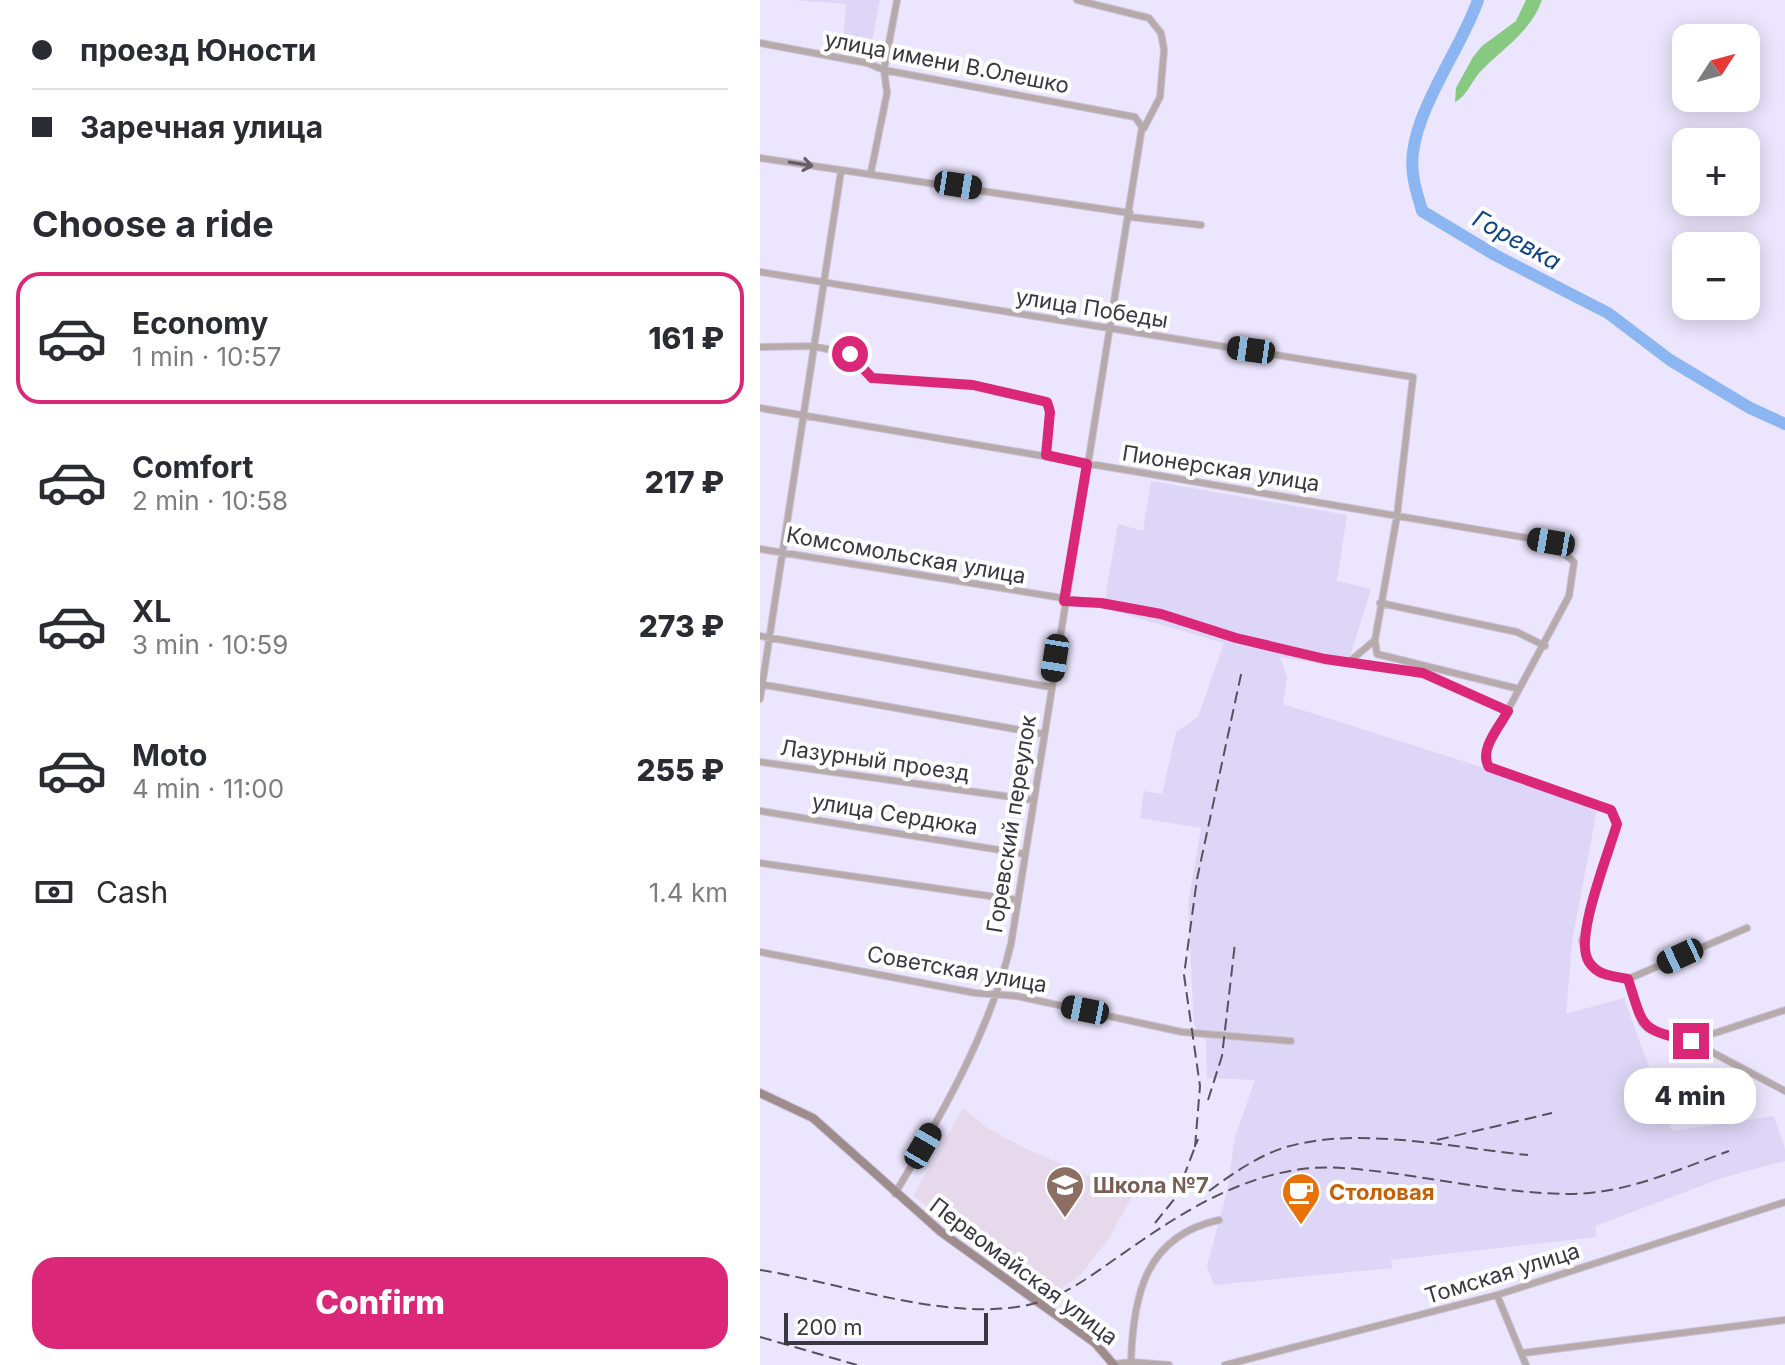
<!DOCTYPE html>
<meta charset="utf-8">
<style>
:root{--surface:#fff;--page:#f2f2f3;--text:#2b2b33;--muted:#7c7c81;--line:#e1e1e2;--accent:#db2777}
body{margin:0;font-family:Inter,sans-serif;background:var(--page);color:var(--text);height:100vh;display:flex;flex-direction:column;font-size:30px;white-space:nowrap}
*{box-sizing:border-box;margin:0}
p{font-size:26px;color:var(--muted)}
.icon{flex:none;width:44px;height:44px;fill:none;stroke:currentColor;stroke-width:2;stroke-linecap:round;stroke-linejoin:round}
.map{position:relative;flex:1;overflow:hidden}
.panel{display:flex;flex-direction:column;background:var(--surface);width:760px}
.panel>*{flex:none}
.guide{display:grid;align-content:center;height:176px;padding:0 32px;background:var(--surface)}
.needle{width:52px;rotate:54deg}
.tools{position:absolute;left:912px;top:24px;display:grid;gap:16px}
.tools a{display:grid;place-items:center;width:88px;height:88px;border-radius:16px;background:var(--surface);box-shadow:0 4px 20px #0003;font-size:40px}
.scale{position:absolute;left:24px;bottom:20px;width:204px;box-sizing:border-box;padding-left:8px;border:4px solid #3a3741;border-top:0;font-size:22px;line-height:28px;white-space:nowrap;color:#3a3741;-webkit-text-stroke:6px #fff;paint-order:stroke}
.end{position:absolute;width:36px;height:36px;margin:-18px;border:10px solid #db2777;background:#fff;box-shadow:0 0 0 4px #fff}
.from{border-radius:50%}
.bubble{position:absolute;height:56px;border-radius:24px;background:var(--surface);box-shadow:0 4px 20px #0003;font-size:26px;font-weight:800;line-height:56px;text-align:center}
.car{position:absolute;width:24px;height:48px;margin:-24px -12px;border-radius:10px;box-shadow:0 0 6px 2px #0007;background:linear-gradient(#222 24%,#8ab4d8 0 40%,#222 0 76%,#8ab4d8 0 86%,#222 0)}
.guide b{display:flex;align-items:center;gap:28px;height:76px;font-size:30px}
.guide b+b{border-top:2px solid var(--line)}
.guide i{width:20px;height:20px;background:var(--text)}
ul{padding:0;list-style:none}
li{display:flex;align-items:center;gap:24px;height:132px;margin:0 16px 12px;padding:0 16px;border:4px solid transparent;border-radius:24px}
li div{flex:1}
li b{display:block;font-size:30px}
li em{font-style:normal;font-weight:800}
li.on{border-color:var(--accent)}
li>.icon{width:72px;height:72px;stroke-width:1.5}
h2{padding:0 32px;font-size:36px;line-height:96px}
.pay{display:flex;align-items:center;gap:20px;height:88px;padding:0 32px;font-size:30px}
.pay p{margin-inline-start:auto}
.primary-button{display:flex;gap:16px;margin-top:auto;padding:16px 32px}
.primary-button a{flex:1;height:92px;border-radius:24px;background:var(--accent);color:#fff;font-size:32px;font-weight:800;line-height:92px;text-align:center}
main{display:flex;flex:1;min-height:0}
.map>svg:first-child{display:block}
.built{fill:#ded6f6}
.education{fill:#e7d9ec}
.forest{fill:#87c981}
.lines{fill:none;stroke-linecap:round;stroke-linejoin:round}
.river{stroke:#8bb6f2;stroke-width:12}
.street-casing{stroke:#c8c2d7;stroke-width:8}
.secondary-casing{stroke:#c8c2d7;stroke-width:10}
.street{stroke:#b7aaab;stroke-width:6}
.secondary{stroke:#9e8c8c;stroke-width:8}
.rail{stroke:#55525e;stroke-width:2;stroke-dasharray:12 6;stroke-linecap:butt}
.oneway{stroke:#665f66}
.route{stroke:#db2777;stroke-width:10}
.labels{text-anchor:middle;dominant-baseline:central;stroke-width:8;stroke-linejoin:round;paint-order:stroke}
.street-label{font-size:22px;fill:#3a3741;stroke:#fff}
.education-label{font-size:22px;font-weight:bold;fill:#785e54;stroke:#fff;text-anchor:start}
.food-label{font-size:22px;font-weight:bold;fill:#c56008;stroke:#fff;text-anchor:start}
.water-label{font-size:24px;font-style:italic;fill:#0d4283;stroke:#fff}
</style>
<main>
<section class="panel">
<div class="guide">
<b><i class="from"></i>проезд Юности</b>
<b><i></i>Заречная улица</b>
</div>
<h2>Choose a ride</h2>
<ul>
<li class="on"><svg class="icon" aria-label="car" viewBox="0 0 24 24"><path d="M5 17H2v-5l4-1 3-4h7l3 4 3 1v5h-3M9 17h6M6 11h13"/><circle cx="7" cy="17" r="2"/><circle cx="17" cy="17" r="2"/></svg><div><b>Economy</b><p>1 min · 10:57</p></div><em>161 ₽</em></li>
<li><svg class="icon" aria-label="car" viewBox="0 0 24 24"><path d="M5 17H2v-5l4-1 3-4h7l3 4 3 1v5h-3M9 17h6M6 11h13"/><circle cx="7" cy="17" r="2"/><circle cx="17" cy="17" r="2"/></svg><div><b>Comfort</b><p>2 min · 10:58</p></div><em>217 ₽</em></li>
<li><svg class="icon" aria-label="car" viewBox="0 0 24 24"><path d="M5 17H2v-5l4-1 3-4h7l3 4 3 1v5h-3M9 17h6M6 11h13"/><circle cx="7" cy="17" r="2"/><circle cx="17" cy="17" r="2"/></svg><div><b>XL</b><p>3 min · 10:59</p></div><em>273 ₽</em></li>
<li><svg class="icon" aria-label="car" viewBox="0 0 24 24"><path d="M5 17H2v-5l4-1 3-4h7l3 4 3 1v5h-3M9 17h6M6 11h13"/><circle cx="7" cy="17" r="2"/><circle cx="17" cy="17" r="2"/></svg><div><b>Moto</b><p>4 min · 11:00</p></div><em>255 ₽</em></li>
</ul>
<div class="pay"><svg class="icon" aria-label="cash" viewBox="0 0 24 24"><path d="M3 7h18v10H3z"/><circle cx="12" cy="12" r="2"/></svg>Cash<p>1.4 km</p></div>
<div class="primary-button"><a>Confirm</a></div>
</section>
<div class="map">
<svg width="1025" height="1365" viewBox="0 0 1025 1365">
<rect width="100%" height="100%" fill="#ebe5fd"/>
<path class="built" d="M 34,0 L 120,0 L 111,47 L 83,44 L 86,4 Z
M 391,481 L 587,515 L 577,581 L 611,589 L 590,657 L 566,656 L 565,665 L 520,657 L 527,677 L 523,704 L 838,804 L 812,942 L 806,1014 L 864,998 L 912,1131 L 1014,1116 L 1025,1149 L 1025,1161 L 965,1177 L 835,1226 L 837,1237 L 631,1260 L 632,1268 L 454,1285 L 447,1266 L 467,1192 L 475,1137 L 495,1080 L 447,1078 L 446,1040 L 434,1025 L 428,904 L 441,828 L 380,818 L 384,791 L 402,794 L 416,732 L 438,717 L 464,643 L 340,607 L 342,600 L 345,599 L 358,524 L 383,531 Z"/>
<path class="education" d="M 203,1108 L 227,1128 L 271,1151 L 373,1195 L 348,1240 L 320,1275 L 293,1295 L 153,1196 Z"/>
<path class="forest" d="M 766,0 L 782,0 C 770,33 742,49 720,72 C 711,82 707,96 695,102 L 696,88 L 713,57 L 722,46 L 756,21 Z"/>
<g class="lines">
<path class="river" d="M 718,0 C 701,51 645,121 653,174 C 654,186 659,199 662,211 L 735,255 L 848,313 L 910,360 L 990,408 L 1025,424"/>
<defs>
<path id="street" d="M 317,0 L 389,18 L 401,33 L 404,50 L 400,97 L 384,128
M 0,43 L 107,63 L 124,70 L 375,117 L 382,127 L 251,944 C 229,1034 181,1115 135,1194
M 0,158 L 370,213
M 111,172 L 127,93 L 124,70 L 137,0
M 370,217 L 441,225
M 0,272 L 653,377 L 637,516 L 615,640 L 589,662
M 0,347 L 53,346 L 90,354 L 112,378 L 213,385 L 287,402 L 290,412 L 286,455
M 0,408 L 791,542 L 814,562 L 809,596 L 726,751 L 729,767 L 851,810 L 857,824 L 822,941 L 828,961 L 840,974 L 868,979 L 987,928
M 0,549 L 401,614 L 476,638 L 565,659 L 663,673 L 748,711
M 620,603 L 757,632 L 785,646
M 0,636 L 290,687
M 615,640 L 617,654 L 759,689
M 0,684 L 283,734
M 0,699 L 81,171
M 0,762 L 273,800
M 0,811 L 264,854
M 0,863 L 257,900
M 0,952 L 215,993 L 256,996 L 422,1032 L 531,1041
M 868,979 L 882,1023 L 888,1029 L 931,1041 L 1025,1091
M 931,1041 L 1025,1010
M 737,1295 L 766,1365
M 763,1353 L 1025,1320
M 371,1362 L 409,1365
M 354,1364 L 371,1362 C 373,1296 385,1236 459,1220
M 465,1365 L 737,1295 L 1025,1202"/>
<path id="secondary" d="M 0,1093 L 53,1118 L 181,1232 L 335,1343 L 354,1365"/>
</defs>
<use href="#street" class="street-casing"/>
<use href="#secondary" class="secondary-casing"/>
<use href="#street" class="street"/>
<use href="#secondary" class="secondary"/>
<path class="rail" d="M 448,1100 L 462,1056 L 475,943
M 677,1140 L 792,1113
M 435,1147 L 440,1086 L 424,975 L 437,879 L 482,670
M 449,1191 C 472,1174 496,1157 523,1148 C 596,1125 693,1148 768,1155
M 395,1223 L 416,1197 L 438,1139
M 0,1270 C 83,1283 186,1322 268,1305 C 306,1297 337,1271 368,1250 C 421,1213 476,1178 542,1169 C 572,1165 607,1170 638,1174 C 693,1182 750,1193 806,1194 C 863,1195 917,1170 969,1151
M 0,1337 L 97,1365"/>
</g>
<defs><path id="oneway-shaft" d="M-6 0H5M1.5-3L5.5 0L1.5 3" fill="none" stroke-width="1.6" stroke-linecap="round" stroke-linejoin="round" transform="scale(2)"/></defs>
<use class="oneway" href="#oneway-shaft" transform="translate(41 164) rotate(9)"/>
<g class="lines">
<path class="route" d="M 90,354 L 112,378 L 213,385 L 287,402 L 290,412 L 286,455 L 327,464 L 304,601 L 341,603 L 401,614 L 476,638 L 565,659 L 663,673 L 748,711 C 740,726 718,750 729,767 L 851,810 L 857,824 C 849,852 813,940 829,962 C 838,976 853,976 868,979 C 884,1029 879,1029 931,1041"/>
</g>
<defs>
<symbol id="school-pin" viewBox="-11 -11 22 30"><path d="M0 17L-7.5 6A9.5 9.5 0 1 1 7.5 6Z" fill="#8d6e63" stroke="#fff"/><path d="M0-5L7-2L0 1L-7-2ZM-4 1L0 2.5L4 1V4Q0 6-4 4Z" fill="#fff"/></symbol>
<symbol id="cafe-pin" viewBox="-11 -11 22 30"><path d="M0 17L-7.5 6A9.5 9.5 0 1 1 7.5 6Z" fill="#e8710a" stroke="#fff"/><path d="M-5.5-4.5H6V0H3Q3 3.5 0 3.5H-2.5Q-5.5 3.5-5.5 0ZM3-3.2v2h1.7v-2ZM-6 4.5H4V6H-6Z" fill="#fff"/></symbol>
</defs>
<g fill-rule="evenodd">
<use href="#school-pin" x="283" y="1163" width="44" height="60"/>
<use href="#cafe-pin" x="519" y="1170" width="44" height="60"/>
</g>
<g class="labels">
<g class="street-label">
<text transform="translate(187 62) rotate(11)">улица имени В.Олешко</text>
<text transform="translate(332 308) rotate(9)">улица Победы</text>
<text transform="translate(461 468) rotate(9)">Пионерская улица</text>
<text transform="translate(146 555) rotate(10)">Комсомольская улица</text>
<text transform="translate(115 760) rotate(8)">Лазурный проезд</text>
<text transform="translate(135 814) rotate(9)">улица Сердюка</text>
<text transform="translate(251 824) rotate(-81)">Горевский переулок</text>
<text transform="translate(197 969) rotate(10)">Советская улица</text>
<text transform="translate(264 1271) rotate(37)">Первомайская улица</text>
<text transform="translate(742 1273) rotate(-17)">Томская улица</text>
</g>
<g class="education-label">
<text x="333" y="1185">Школа №7</text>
</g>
<g class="food-label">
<text x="569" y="1192">Столовая</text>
</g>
<g class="water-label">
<text transform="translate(757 240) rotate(29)">Горевка</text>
</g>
</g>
</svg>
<div class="tools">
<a><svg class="needle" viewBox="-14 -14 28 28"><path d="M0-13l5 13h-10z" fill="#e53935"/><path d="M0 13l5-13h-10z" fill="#7c7c81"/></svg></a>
<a>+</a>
<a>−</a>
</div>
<div class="scale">200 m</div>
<i class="end from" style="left:90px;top:354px"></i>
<i class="end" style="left:931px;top:1041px"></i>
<div class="bubble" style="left:864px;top:1068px;width:132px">4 min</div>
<i class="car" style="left:198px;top:185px;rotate:99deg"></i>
<i class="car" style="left:491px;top:350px;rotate:278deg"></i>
<i class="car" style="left:791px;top:542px;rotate:280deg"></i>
<i class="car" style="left:295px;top:658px;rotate:189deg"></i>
<i class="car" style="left:920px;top:956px;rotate:245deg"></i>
<i class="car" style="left:325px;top:1010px;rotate:281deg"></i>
<i class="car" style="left:163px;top:1146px;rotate:30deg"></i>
</div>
</main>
